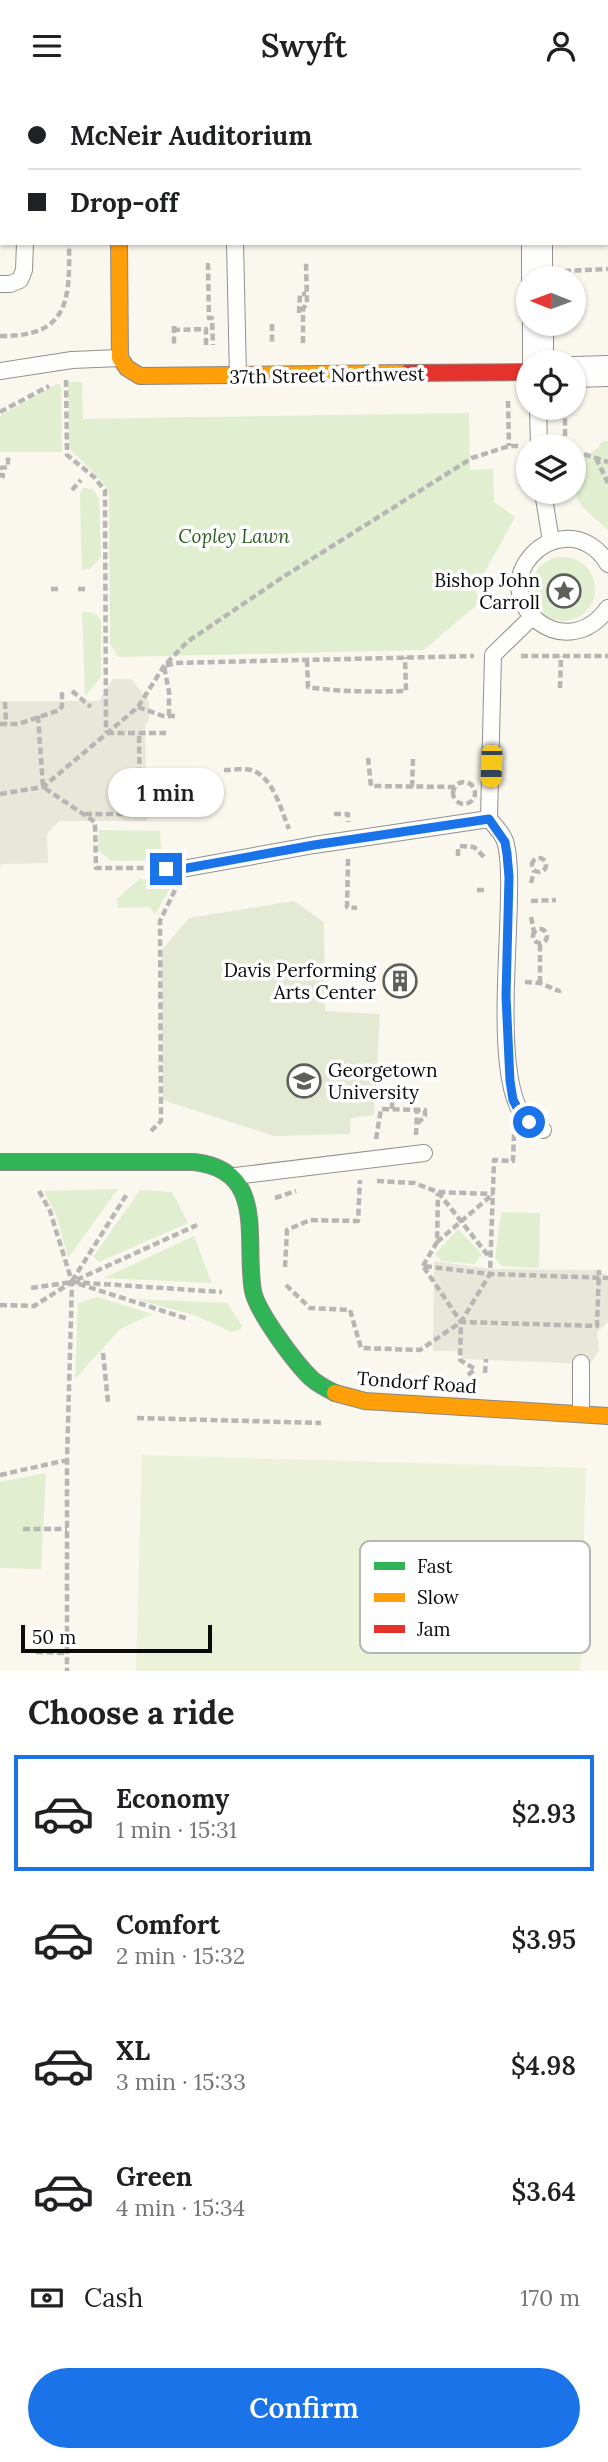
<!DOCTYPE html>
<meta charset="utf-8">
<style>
:root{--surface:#fff;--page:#f2f2f2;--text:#202124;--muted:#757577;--line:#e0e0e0;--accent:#1a73e8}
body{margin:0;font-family:Lora,serif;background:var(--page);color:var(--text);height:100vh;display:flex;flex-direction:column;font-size:26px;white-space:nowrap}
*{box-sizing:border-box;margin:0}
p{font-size:23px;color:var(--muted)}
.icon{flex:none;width:38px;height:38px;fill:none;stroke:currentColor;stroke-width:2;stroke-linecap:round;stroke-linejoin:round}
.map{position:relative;height:1580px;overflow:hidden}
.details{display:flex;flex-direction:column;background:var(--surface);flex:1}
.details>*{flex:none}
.hud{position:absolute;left:0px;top:0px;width:609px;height:154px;box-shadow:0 2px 5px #0004;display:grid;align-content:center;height:154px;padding:0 28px;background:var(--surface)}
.needle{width:46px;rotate:271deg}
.buttons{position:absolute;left:516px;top:175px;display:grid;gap:14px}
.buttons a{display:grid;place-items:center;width:70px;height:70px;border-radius:50%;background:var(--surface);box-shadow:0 2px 5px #0004;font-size:35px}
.scale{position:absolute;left:21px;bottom:18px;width:191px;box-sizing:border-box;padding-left:7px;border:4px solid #0b0b0b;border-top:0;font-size:19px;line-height:24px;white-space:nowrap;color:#0b0b0b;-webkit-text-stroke:5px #fff;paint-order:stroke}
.end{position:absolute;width:32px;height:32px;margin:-16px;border:9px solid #1a73e8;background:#fff;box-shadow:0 0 0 4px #fff}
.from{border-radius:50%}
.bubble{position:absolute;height:49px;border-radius:24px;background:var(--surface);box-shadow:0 2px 5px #0004;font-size:23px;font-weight:600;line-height:49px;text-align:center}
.car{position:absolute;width:21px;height:42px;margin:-21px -10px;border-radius:9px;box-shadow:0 0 5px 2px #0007;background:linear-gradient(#f5c518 24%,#345 0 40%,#f5c518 0 76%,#345 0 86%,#f5c518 0)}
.hud b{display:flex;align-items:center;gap:24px;height:66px;font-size:26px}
.hud b+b{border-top:2px solid var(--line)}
.hud i{width:18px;height:18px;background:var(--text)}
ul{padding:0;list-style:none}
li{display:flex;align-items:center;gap:21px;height:116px;margin:0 14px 10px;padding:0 14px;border:4px solid transparent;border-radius:0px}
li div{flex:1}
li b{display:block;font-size:26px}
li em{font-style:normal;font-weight:600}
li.on{border-color:var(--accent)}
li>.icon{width:63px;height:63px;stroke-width:1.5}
h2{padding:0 28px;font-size:32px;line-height:84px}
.pay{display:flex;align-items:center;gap:18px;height:77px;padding:0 28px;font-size:26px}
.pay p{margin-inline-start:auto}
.cta{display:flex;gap:14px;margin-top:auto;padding:14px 28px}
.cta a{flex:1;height:80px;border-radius:42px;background:var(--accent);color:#fff;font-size:28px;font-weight:600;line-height:80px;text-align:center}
header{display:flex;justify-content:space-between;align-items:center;height:91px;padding:0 28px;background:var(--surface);font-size:32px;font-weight:600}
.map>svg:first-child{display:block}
.green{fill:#e1eecf}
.cemetery{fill:#e4e9d3}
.pitch{fill:#ebf2d9}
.plaza{fill:#e9e6da}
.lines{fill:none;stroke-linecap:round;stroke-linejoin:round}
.lane-casing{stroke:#92918d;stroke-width:18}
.street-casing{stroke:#92918d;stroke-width:32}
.fast-casing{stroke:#898884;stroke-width:18}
.slow-casing{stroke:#898884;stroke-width:18}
.jam-casing{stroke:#898884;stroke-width:18}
.path{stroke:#b7b6b5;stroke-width:4.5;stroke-dasharray:7 3.5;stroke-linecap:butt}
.lane{stroke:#fefefc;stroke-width:16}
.street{stroke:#fefefc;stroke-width:30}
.fast{stroke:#30b455;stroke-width:16}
.slow{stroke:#ff9f0a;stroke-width:16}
.jam{stroke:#e5322d;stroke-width:16}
.route{stroke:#1a73e8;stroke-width:9}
.labels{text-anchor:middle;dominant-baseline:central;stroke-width:7;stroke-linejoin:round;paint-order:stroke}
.street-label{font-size:19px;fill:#0b0b0b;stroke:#fff}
.park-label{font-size:19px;font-style:italic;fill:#2b5e1f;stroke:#fff}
.poi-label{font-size:19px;fill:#0b0b0b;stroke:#fff;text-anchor:end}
.key{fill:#fff;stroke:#b6b6b6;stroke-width:2}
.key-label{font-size:19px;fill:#0b0b0b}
</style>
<header><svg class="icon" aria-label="menu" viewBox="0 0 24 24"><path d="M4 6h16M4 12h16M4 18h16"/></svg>Swyft<svg class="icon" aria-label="person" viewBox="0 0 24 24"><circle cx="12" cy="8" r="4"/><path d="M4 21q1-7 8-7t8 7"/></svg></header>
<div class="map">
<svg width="608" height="1580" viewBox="0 0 608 1580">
<rect width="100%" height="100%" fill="#f9f7ee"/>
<path class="green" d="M 68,291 L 82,291 L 83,328 L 469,322 L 470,379 L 493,378 L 494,411 L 515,426 L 475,499 L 480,511 L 424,559 L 118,566 L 110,552 L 109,402 L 103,391 L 69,357 Z
M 57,293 L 61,294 L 62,361 L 0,361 L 0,325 Z
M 602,350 L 608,350 L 608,439 C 578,412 574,414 574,373 L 598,357 Z
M 83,397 L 93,398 L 99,408 L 101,466 L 90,478 L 82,479 L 80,403 Z
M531 498a32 32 0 1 1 64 0a32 32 0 1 1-64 0Z
M 82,520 L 96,523 L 101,530 L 101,586 L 85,605 Z
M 99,739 L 160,740 L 162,769 L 111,770 L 98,759 Z
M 139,788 L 171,788 L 171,796 L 155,823 L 149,816 L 118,817 L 117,808 Z
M 118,1098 L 68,1167 L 57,1126 L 44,1100 Z
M 140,1099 L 172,1101 L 188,1132 L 99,1171 L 93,1166 Z
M 501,1121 L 540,1122 L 539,1177 L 502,1175 L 495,1167 Z
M 458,1138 L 482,1163 L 475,1173 L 441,1170 L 435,1163 Z
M 194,1145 L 212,1192 L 104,1187 Z
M 97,1206 L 152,1223 L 120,1238 L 75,1288 L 78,1212 Z
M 135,1208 L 227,1212 L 242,1235 L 240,1239 L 232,1241 L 194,1224 Z
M 46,1382 L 41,1478 L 0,1477 L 0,1391 Z"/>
<path class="cemetery" d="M 294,810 L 324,831 L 325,920 L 380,923 L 374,1024 L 351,1027 L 350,1043 L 274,1045 L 163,1009 L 161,860 L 189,827 Z"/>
<path class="pitch" d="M 142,1364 L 586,1377 L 580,1580 L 136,1580 Z"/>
<path class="plaza" d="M 113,588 L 131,588 L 149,610 L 149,628 L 145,634 L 147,730 L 59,730 L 47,743 L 48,772 L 1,773 L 0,780 L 0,610 L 99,610 Z
M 434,1170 L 490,1178 L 599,1179 L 608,1187 L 608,1231 L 597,1241 L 599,1260 L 590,1273 L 464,1268 L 455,1260 L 433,1260 Z"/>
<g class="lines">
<defs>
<path id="lane" d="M 0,115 L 2,115
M 235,152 L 238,285
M 0,193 L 10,193 L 20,189 L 24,179 L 25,152
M 0,280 L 72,269 L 120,267
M 538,317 L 539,355
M 543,401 L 551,450
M 608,473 C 599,457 582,446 564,448 C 550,449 540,455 531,465 C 490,512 566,576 608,517
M 532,526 L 493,564 L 489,728 C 495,735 502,742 505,750 C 522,802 477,1027 543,1039
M 166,778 L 182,778 L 314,754 L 489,728
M 235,1085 L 424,1062
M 581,1322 L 581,1272"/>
<path id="street" d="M 117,0 L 117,2
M 534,0 L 534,2
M 537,152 L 537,187
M 538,271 L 538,233
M 574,281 L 608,280"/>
<path id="fast" d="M 0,1071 L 194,1071 C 268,1079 244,1149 253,1200 C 257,1221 296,1273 312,1288 C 319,1294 327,1298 335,1302"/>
<path id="slow" d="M 119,152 L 120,267 L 127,277 L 140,285 L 407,282
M 335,1302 L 365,1310 L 608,1325"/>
<path id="jam" d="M 407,282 L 528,281"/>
</defs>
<use href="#lane" class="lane-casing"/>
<use href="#street" class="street-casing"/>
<use href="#fast" class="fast-casing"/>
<use href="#slow" class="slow-casing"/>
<use href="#jam" class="jam-casing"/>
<path class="path" d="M 69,0 L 69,2
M 607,43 L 608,43
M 206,174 L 208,174 L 209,227 L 212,227 L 213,254
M 564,180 L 608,178
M 299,222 L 300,203 L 306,203
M 272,233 L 272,253
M 174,235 L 174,255
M 173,239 L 206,238 L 206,254
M 0,245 C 69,246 70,209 69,152
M 303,252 L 303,218 L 307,212 L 306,170
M 66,289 L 67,364 L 94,386 L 105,400 L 106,641
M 508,310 L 509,355
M 565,317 L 565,355
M 0,321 L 49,295
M 574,360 L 608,371
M 596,367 L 608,392
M 0,377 L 8,376 L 8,365
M 0,384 L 3,384 L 2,387
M 72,399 L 81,389
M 51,498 L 59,498
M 78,498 L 88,498
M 521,565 L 608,565
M 307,569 L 308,596 C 340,601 373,601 406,600 L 405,566
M 560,597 L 561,565
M 72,600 L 91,616
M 5,611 L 6,633
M 138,616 L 163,625 L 178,625
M 38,625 L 43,696 L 95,731 L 96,777 L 146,777
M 169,625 L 169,601 L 164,575 L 176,572 L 474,565
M 0,633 L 18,633 L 60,619 L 62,615 L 62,600
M 107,642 L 166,642
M 368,667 L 371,695 L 455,696
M 224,679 C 232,679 243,677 251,679 C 273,685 281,719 289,738
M453 702a11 11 0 1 1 22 0a11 11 0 1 1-22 0Z
M 412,696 L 413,668
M 0,703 L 43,696 L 138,616 L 164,575 L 187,551 L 283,486 L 472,367 L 509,355 L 521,355
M 139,709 L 154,709 L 154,721 L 165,720
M 85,723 L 140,723 L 139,642
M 334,723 L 348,723 L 348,731
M 460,755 L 474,756 L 485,767
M 458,765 L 458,755
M532 774a7 7 0 1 1 14 0a7 7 0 1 1-14 0Z
M 348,768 L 347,816 L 357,817
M 531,792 L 534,780
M 477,799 L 487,799
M 531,810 L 556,809
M 531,826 L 534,841
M533 845a7 7 0 1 1 14 0a7 7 0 1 1-14 0Z
M 525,891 L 540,892 L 559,900 L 559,902
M 540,892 L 540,853
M 392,1018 L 392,1004
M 151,1040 L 161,1030 L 160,830 L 176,797
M 514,1043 L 513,1070 L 494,1069 L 490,1183 L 608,1187
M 416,1044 L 417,1019
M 376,1048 L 381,1018 L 425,1019 L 425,1025 L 416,1034
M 377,1090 L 414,1092 L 438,1101 L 493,1103
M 39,1100 L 50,1120 L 72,1191 L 67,1369 L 67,1580
M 438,1101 L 490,1167
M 275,1107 L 296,1100
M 437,1151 L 493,1103
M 423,1175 L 437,1151 L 438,1102
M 285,1176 L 287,1139 L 310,1129 L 358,1130 L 360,1089
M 72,1190 L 127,1103
M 79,1193 L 188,1228
M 286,1194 L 310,1217 L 350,1219 L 361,1257 L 420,1259 L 461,1231 L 490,1183 L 423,1175 L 461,1231
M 31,1197 L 72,1191 L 222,1201
M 0,1214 L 34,1215 L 72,1191 L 197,1134
M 103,1262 L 108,1311
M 485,1282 L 486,1268
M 468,1284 L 475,1278 L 460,1269 L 461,1231 L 597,1235 L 599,1179
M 137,1327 L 321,1332
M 0,1384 L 67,1369
M 23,1438 L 67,1438
M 36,1561 L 67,1562"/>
<use href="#lane" class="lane"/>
<use href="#street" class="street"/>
<use href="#fast" class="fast"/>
<use href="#slow" class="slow"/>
<use href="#jam" class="jam"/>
</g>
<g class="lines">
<path class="route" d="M 166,778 L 182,778 L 314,754 L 489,728 L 505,751 L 507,763 L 509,786 L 506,905 L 510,990 L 513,1009 L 520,1022 L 529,1031"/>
</g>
<defs>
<symbol id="sight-ring" viewBox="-11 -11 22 22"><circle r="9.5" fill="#fff" stroke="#5e5e5a" stroke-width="1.5"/><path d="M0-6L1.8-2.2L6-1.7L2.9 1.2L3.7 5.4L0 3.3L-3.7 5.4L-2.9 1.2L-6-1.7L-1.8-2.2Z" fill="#5e5e5a"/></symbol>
<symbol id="building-ring" viewBox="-11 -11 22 22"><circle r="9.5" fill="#fff" stroke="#5e5e5a" stroke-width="1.5"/><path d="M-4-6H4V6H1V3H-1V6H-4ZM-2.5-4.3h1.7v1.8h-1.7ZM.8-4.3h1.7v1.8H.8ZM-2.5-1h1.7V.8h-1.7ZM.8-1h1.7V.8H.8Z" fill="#5e5e5a"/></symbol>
<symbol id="university-ring" viewBox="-11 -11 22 22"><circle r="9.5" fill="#fff" stroke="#5e5e5a" stroke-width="1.5"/><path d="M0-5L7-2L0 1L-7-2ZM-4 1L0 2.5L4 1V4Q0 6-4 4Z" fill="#5e5e5a"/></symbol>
</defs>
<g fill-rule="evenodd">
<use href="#sight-ring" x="545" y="481" width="38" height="38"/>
<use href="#building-ring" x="381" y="871" width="38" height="38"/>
<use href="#university-ring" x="285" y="971" width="38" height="38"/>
</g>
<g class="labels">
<g class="street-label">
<text transform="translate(327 284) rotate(-1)">37th Street Northwest</text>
<text transform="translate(417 1291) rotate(4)">Tondorf Road</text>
</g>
<g class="park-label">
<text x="234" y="445">Copley Lawn</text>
</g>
<g class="poi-label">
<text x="540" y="489">Bishop John<tspan x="540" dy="22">Carroll</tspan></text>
<text x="376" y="879">Davis Performing<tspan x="376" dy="22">Arts Center</tspan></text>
<text x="328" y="979" text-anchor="start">Georgetown<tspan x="328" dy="22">University</tspan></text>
</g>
</g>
<rect x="360" y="1450" width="230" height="112" rx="10" class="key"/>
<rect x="374" y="1471" width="31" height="8" fill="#30b455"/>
<rect x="374" y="1502" width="31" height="9" fill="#ff9f0a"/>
<rect x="374" y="1534" width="31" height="8" fill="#e5322d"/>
<g class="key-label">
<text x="417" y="1482">Fast</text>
<text x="417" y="1513">Slow</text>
<text x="417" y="1545">Jam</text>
</g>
</svg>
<div class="buttons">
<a><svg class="needle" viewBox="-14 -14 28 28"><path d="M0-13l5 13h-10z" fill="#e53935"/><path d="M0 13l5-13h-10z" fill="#757577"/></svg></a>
<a><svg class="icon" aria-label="locate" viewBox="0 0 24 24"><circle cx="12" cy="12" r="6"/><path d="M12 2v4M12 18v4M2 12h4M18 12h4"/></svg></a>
<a><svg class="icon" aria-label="layers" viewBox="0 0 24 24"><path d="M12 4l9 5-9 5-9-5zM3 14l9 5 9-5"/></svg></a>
</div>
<div class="scale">50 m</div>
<i class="end from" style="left:529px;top:1031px"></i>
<i class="end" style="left:166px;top:778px"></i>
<div class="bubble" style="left:108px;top:677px;width:116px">1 min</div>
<i class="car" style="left:491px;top:675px;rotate:182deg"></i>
<div class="hud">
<b><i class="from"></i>McNeir Auditorium</b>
<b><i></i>Drop-off</b>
</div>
</div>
<section class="details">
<h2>Choose a ride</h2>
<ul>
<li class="on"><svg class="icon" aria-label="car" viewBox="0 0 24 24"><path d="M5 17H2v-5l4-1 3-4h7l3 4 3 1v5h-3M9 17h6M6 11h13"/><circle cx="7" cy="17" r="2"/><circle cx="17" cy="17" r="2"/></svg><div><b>Economy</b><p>1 min · 15:31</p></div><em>$2.93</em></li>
<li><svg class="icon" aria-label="car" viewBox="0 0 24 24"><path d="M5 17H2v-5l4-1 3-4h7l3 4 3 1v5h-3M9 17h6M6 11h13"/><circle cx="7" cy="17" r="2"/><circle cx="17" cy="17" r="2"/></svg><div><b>Comfort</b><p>2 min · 15:32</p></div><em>$3.95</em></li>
<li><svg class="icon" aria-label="car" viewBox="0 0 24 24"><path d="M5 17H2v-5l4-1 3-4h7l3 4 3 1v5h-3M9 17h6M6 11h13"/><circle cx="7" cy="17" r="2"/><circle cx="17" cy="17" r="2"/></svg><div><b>XL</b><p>3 min · 15:33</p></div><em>$4.98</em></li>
<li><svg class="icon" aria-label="car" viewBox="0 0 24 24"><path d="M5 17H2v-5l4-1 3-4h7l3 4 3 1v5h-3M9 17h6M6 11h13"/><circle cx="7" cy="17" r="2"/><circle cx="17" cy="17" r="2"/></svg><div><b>Green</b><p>4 min · 15:34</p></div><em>$3.64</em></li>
</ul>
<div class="pay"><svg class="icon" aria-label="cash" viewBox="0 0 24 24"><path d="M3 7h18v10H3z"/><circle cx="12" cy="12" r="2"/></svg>Cash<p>170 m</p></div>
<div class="cta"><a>Confirm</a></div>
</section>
